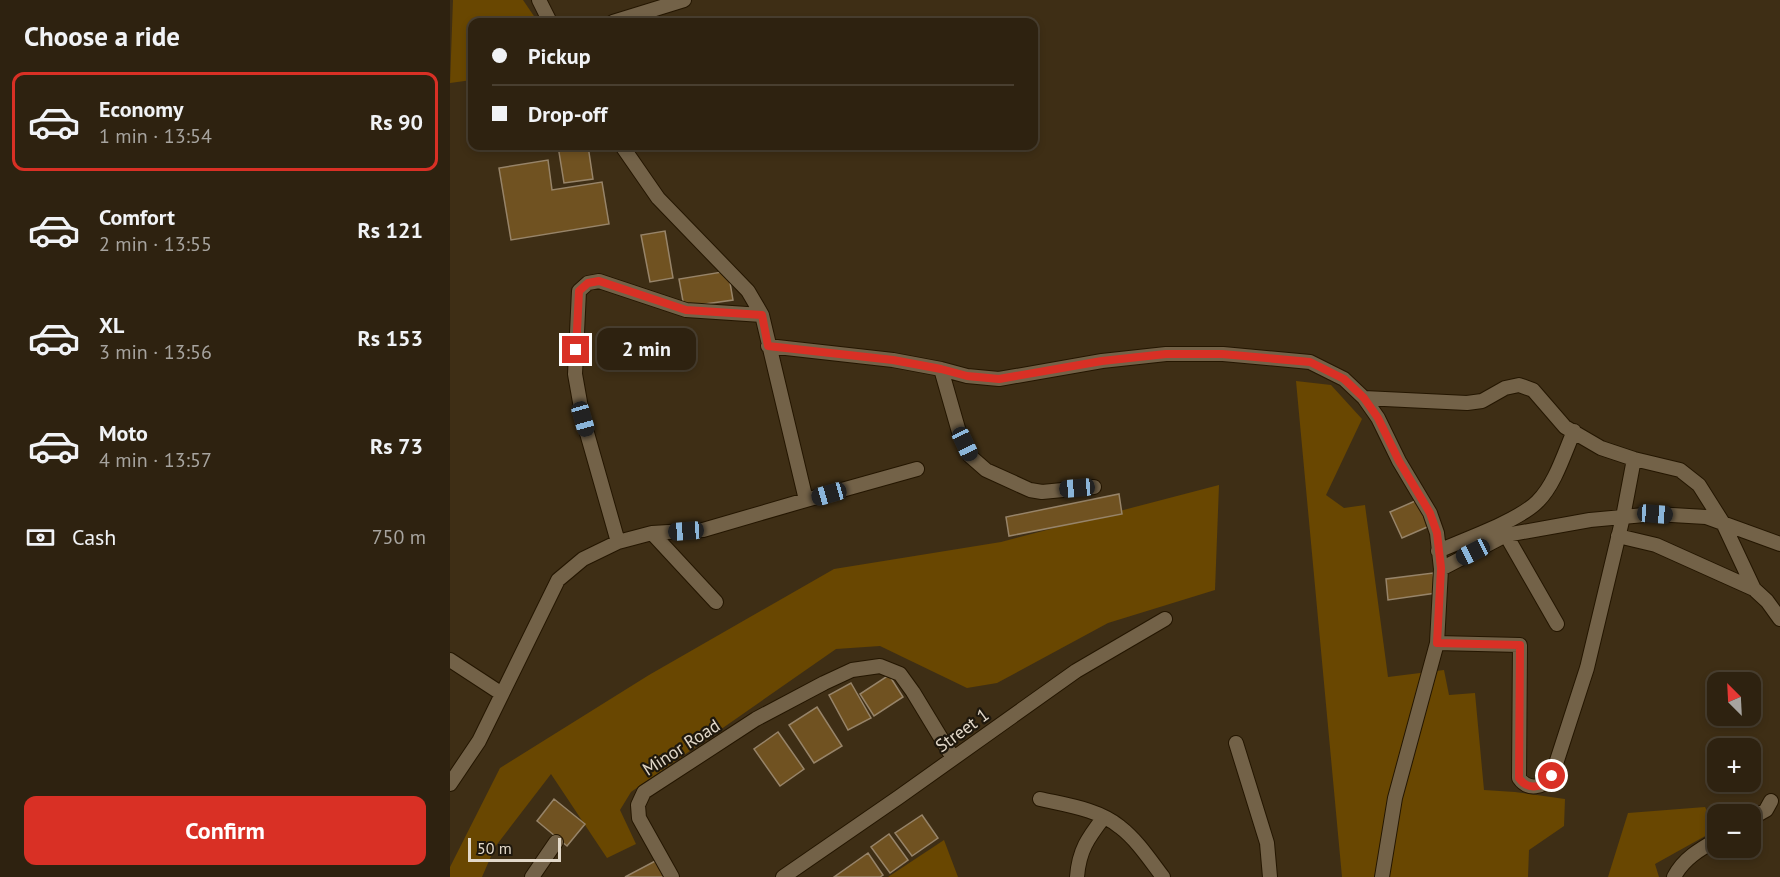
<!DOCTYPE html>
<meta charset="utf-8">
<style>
:root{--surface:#2e2210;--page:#362a19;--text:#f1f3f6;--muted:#a7a49f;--line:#493f30;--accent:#d93025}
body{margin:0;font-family:"PT Sans",sans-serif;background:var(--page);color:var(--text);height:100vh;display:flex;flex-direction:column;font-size:22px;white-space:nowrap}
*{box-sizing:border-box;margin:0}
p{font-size:20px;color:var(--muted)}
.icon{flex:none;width:33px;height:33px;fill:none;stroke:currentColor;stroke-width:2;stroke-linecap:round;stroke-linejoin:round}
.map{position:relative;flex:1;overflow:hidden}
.side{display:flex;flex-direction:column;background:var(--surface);width:450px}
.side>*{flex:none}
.banner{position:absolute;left:18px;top:18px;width:570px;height:132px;border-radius:12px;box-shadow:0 3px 9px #0003,0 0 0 2px var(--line);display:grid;align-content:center;height:132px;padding:0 24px;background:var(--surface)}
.needle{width:39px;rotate:336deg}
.fabs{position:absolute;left:1257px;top:672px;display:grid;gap:12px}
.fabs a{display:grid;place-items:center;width:54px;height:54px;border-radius:12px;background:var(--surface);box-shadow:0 3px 9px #0003,0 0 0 2px var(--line);font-size:30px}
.scale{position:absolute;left:18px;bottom:15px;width:93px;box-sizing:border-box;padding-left:6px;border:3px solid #e2d8c9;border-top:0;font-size:16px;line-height:21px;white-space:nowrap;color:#e2d8c9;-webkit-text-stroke:4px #1f180d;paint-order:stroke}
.end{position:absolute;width:27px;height:27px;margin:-14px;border:8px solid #d93025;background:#fff;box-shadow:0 0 0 3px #fff}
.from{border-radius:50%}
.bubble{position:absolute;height:42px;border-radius:12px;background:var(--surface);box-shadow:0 3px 9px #0003,0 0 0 2px var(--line);font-size:20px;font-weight:700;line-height:42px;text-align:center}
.car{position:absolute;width:18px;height:36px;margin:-18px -9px;border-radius:8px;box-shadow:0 0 4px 2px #0007;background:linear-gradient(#222 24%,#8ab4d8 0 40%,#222 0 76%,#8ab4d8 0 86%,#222 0)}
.banner b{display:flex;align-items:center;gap:21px;height:57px;font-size:22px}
.banner b+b{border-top:2px solid var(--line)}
.banner i{width:15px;height:15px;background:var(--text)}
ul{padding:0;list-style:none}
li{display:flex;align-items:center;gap:18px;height:99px;margin:0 12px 9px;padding:0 12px;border:3px solid transparent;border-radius:12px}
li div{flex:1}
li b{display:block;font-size:22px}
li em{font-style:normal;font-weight:700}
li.selected{border-color:var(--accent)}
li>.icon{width:54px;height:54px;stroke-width:1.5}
h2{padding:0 24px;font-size:27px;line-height:72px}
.pay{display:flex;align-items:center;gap:15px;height:66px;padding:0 24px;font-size:22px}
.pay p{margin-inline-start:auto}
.primary-button{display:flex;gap:12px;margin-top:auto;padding:12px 24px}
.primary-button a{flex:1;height:69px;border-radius:12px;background:var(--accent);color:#fff;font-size:24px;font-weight:700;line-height:69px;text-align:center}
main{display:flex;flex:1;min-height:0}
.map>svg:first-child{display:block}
.green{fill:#694701}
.building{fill:#705221;stroke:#978469;stroke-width:1.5}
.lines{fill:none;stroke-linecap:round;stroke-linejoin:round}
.minor-casing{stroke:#241600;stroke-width:16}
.minor{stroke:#736248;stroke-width:14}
.route{stroke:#d93025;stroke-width:8}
.labels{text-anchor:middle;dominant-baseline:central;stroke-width:4.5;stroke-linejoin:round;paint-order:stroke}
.street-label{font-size:18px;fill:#e2d8c9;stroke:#1f180d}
</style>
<main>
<section class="side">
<h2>Choose a ride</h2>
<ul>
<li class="selected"><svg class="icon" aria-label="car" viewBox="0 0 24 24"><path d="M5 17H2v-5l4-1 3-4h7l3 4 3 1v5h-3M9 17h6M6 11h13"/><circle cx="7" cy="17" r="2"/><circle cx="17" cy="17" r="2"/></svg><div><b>Economy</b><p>1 min · 13:54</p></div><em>Rs 90</em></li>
<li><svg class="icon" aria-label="car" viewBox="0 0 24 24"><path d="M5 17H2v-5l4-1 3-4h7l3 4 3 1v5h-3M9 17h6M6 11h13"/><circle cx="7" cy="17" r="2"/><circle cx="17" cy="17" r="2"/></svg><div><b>Comfort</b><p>2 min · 13:55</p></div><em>Rs 121</em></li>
<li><svg class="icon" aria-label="car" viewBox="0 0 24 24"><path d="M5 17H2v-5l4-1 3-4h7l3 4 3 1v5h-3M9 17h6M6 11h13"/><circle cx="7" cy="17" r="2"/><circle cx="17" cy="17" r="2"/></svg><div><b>XL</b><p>3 min · 13:56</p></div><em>Rs 153</em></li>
<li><svg class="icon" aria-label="car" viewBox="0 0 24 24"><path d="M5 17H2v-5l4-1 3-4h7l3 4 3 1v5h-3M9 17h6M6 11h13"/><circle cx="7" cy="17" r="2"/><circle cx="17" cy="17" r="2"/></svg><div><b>Moto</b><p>4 min · 13:57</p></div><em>Rs 73</em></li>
</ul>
<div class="pay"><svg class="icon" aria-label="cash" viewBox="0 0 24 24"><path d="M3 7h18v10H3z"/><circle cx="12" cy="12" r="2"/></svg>Cash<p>750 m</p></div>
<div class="primary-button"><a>Confirm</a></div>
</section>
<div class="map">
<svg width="1330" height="877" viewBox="0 0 1330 877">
<rect width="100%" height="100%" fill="#3e2e15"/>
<path class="green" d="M 3,0 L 73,0 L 88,22 L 22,22 L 22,80 L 0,83 Z
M 846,381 L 881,385 L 912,419 L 876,495 L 894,508 L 915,505 L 938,677 L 994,670 L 999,695 L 1025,693 L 1034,790 L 1065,792 L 1115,799 L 1114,826 L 1079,850 L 1078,877 L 892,877 Z
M 769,485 L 765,590 L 658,623 L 547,683 L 517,688 L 430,646 L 386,649 L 181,792 L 170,810 L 186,844 L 157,858 L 101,774 L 45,847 L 32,877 L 0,877 L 0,867 L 50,768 L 199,675 L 384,569 L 551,542 Z
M 1255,807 L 1266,830 L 1205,864 L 1209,877 L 1158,877 L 1178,813 Z
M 494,840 L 508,877 L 438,877 Z"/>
<path class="building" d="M 108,146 L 138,146 L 143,179 L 114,183 Z
M 98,160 L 102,190 L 152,182 L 159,224 L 61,240 L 49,168 Z
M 215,231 L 223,278 L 200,282 L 191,235 Z
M 278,271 L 283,300 L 234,307 L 229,279 Z
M 669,494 L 672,514 L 559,536 L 556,517 Z
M 972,498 L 984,524 L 952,538 L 940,512 Z
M 983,573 L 986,593 L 938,600 L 936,579 Z
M 439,675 L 453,697 L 424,716 L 410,694 Z
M 401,683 L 421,718 L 398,730 L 379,695 Z
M 367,707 L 392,746 L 364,763 L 339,725 Z
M 328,732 L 354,769 L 330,786 L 304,749 Z
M 104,799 L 135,824 L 117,846 L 87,821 Z
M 472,815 L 488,838 L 462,856 L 445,833 Z
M 439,834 L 458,860 L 440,873 L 421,847 Z
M 418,853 L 433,875 L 430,877 L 384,877 Z
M 209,859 L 219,877 L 175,877 Z"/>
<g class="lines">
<defs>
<path id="minor" d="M 89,0 L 100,22
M 163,22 L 234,0
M 318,346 L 443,360 L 491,369 L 517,376 L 549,379 L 652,361 L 716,354 L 773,354 L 860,362 L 894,379 L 914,398 L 928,418 L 949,461 L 980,513 L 987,533 L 991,569 L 987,643 L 945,798 L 932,877
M 491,369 L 509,432 L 520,456 L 536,470 L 580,490 L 592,492 L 644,487
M 914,398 L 1017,403 L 1032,401 L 1055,388 L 1069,385 L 1083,390 L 1115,427 L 1151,448 L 1184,459 L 1230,470 L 1249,485 L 1273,523 L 1304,589 L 1317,601 L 1330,619
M 356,500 L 467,469
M 202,533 L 266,602
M 1056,535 L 1107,624
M 1168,536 L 1206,545 L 1304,589
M 168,542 L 133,419 L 125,374 L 129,291 L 138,283 L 149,281 L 236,310 L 312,315
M 988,551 C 1014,540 1070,520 1088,501 C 1105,484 1114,454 1124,431
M 991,569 L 1056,535 L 1140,520 L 1205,514 L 1256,517 L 1330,544
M 987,643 L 1070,645 L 1069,778 C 1078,791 1093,788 1102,776 L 1137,668 L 1173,517 L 1184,459
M 0,660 L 52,694
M 786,743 L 817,843 L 820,877
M 0,784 L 29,741 L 108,580 L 133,559 L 168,542 L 202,533 L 253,530 L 356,500 L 312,315 L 298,291 L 208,198 L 172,146
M 590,799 C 616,805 648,809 670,827 C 687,840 700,860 713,877
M 1300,819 L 1316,810 L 1321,801
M 82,877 L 106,842
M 222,877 L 189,818 L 188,805 L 194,792 L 306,719 L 374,683 L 402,670 L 430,666 L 450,674 L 463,692 L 503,758
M 333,877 L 449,797 L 626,671 L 715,619
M 627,877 C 629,850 638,838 654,817
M 1224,877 C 1233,859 1250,849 1268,839"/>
</defs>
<use href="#minor" class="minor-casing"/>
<use href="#minor" class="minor"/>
</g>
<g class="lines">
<path class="route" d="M 126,350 L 129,291 L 138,283 L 149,281 L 236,310 L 312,315 L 318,346 L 443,360 L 491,369 L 517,376 L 549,379 L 652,361 L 716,354 L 772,354 L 860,362 L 894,379 L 914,398 L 928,418 L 949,461 L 980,513 L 987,533 L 991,568 L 987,643 L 1070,645 L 1069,778 C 1078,791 1093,788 1102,776"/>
</g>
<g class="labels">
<g class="street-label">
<text transform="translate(512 730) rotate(-36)">Street 1</text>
<text transform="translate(231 747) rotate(-33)">Minor Road</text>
</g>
</g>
</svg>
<div class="fabs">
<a><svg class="needle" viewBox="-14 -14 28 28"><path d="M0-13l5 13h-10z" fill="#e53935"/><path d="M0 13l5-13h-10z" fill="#a7a49f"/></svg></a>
<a>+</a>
<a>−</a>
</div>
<div class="scale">50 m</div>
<i class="end from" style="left:1102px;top:776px"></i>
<i class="end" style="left:126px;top:350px"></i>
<div class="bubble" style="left:147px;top:328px;width:99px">2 min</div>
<i class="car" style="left:133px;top:419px;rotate:164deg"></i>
<i class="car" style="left:515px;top:444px;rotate:155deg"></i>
<i class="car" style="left:627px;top:488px;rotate:265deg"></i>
<i class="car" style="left:379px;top:494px;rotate:254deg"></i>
<i class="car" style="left:1205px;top:514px;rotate:94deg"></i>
<i class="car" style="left:236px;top:531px;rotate:266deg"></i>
<i class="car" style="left:1023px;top:552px;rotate:243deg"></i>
<div class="banner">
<b><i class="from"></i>Pickup</b>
<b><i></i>Drop-off</b>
</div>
</div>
</main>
